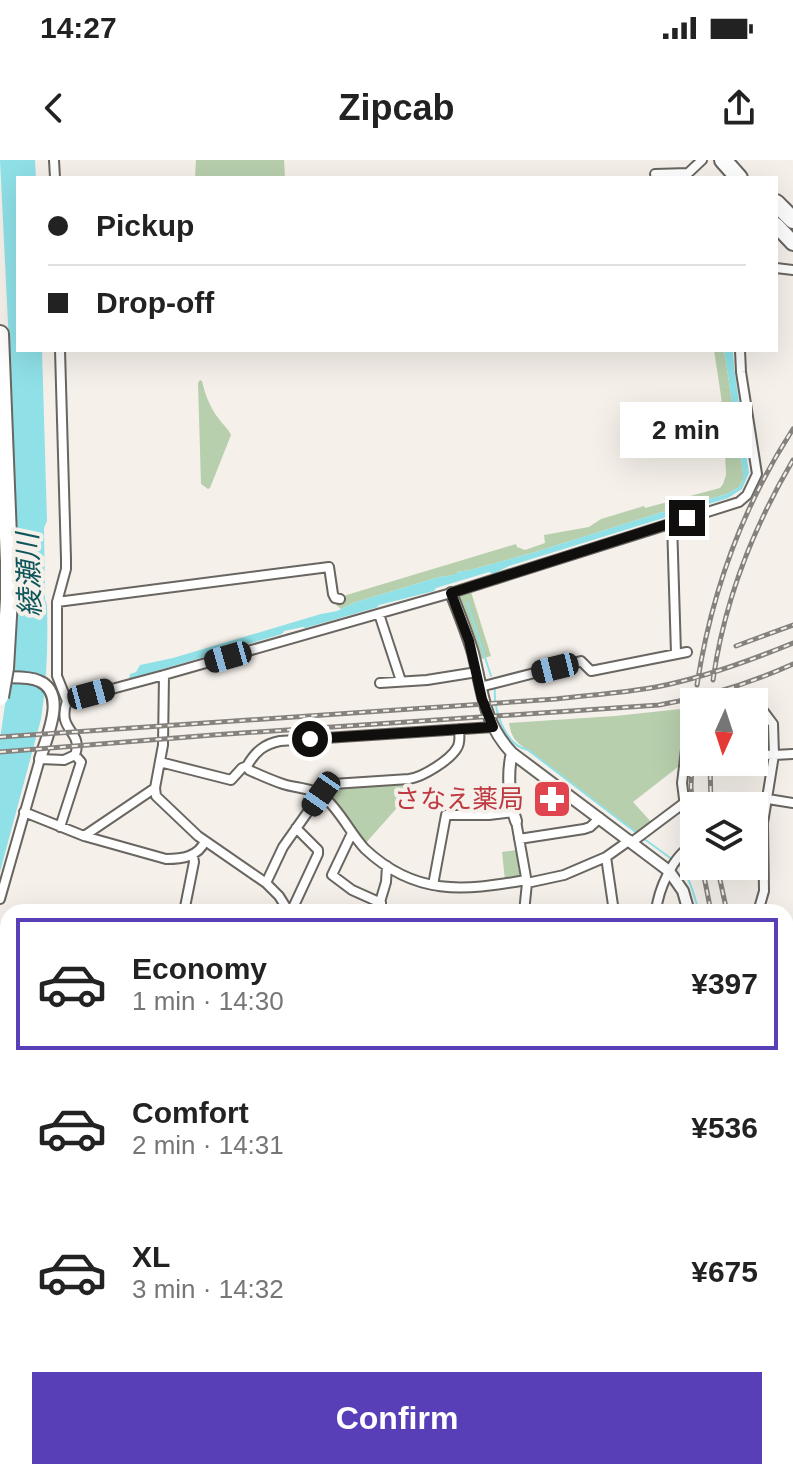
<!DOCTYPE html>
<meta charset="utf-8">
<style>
:root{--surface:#fff;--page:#f6f6f6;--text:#222;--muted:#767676;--line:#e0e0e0;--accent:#593fb7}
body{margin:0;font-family:Helvetica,"Noto Sans JP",sans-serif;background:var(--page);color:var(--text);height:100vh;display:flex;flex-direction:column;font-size:30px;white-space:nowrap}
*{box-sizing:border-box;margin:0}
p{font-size:26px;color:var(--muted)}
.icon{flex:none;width:44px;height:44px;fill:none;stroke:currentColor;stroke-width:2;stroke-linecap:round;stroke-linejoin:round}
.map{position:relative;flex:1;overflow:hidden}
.side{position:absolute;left:0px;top:744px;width:794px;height:576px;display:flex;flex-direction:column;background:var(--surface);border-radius:24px 24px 0 0;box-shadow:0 8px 32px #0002}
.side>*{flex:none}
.banner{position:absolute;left:16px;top:16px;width:762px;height:176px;border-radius:0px;box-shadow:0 8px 32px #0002;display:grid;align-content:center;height:176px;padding:0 32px;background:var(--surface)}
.needle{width:52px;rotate:183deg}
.controls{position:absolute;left:680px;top:528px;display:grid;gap:16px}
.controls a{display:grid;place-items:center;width:88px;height:88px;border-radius:0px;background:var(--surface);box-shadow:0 8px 32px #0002;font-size:40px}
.end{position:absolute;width:36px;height:36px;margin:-18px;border:10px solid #110f0d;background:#fff;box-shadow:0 0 0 4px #fff}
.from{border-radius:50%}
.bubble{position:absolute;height:56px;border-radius:0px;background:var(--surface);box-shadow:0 8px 32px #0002;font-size:26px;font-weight:700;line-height:56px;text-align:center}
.car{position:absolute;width:24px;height:48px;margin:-24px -12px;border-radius:10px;box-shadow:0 0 6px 2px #0007;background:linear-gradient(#222 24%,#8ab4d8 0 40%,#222 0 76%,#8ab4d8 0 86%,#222 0)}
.banner b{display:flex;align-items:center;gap:28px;height:76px;font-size:30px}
.banner b+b{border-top:2px solid var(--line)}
.banner i{width:20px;height:20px;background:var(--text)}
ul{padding:14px 0 0;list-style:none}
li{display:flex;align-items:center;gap:24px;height:132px;margin:0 16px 12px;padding:0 16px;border:4px solid transparent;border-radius:0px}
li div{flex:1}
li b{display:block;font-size:30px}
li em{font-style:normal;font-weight:700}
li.current{border-color:var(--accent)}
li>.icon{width:72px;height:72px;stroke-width:1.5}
.primary-button{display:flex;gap:16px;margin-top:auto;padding:16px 32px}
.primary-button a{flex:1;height:92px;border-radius:0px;background:var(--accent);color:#fff;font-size:32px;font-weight:700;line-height:92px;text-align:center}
.status{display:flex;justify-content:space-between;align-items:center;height:56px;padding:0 40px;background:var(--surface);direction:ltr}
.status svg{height:22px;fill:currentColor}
header{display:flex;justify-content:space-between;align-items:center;height:104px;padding:0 32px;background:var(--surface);font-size:36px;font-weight:700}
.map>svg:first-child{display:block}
.green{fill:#b8cfad}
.water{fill:#8fe0e7}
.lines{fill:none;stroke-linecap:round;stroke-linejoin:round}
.stream{stroke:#8fe0e7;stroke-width:2}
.minor-casing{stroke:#696560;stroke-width:12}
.tertiary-casing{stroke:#696560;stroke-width:14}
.secondary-casing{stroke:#696560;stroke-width:16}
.primary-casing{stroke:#696560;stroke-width:18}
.motorway-casing{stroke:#696560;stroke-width:20}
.minor{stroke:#fff;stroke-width:8}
.tertiary{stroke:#fff;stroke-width:10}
.secondary{stroke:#fff;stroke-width:12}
.primary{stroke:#fff;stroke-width:14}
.motorway{stroke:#fff;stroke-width:16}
.rail-casing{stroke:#85827e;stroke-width:5}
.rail{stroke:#f5f0ea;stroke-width:2;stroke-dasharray:6;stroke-linecap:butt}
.motorway-bridge-casing{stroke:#696560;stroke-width:20;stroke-linecap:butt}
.motorway-bridge{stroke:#fff;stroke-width:16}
.route{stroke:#110f0d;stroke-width:10}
.labels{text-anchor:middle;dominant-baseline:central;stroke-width:8;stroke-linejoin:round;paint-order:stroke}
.health-label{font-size:26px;fill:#be3a42;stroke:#f5f0ea;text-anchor:end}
.water-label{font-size:28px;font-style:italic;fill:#0e565b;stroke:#f5f0ea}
</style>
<div class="status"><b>14:27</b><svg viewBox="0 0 49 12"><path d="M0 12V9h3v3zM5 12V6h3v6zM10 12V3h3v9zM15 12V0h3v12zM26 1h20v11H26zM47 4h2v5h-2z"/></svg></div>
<header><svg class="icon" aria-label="back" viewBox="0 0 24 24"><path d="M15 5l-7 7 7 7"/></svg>Zipcab<svg class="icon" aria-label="share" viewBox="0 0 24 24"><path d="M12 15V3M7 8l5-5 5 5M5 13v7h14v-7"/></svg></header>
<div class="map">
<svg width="793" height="1320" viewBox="0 0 793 1320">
<rect width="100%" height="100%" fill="#f5f0ea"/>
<path class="green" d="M 196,0 L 284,0 L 285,18 L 195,18 Z
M 714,190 L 724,190 L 743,312 L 743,320 L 739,327 L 727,334 L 659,353 L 532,393 L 470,410 L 457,412 L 455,415 L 439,417 L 353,443 L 341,449 L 336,445 L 340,437 L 516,384 L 517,387 L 525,390 L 545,383 L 544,375 L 589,367 L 601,359 L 644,346 L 645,348 L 720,328 L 723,324 L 726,315 L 724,267 L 721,236 Z
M 200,220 L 202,221 C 205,234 210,248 219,259 C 223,265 228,268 231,275 L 210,328 L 208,329 L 201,324 L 198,223 Z
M 471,432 L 491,496 L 478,500 L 456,435 Z
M 690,548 L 683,603 L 633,642 L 653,664 L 639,675 L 528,590 C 516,583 511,577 509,563 L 615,556 Z
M 410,621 L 411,632 L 364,685 L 324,632 L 333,626 Z
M 516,690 L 520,718 L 505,720 L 502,692 Z"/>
<path class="water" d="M 0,0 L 35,0 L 36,18 L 18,18 L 18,190 L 42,190 L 47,361 L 44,368 L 45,440 L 47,445 C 48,484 47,521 41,559 L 0,712 L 0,579 L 8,524 L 12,460 L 12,245 Z
M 724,190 L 733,190 L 734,207 L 749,313 L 742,329 L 728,338 L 509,406 L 493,414 L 489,412 L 436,428 L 434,431 L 379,445 L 378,447 L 305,468 L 303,467 L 284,471 L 282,474 L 129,519 L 130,514 L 136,512 L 140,505 L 173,498 L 321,454 L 337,451 L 353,443 L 439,417 L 454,415 L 457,412 L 470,410 L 532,393 L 659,353 L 727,334 L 739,327 L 743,320 L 743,312 Z"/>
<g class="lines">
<path class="stream" d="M 467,442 L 491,516
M 495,528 C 493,549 505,586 528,590 L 638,674
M 643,678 L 673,700
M 678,704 C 690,716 694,736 699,752
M 786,950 L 793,961"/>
<defs>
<path id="minor" d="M 54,0 L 55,18
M 655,14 L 688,13
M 685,16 L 702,0
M 776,108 L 793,110
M 60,190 L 66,399 L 66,409 L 57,442 L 57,516 L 67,541
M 672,362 L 676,494
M 57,442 L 329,407 L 333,434 L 335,438 L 340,439
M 379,454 L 401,521
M 164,515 L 163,585 L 155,628 L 156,636 L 198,676 L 266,723 L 279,736 L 289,752
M 380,523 L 427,520 L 477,512
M 480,527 L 581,501 L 591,511 L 687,492
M 755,540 L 773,564 L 774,595 L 763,663 L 764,731 L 758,752
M 493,567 L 280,581 C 264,584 255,592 247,606 L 249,610 C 260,615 271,620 283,624 C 295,628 313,628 323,636 C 340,650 350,673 365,689 C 415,736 463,731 526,720
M 754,594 L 774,595 L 793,594
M 160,602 L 231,620 L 242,608 L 247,606
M 768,639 L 793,643
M 754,647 L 767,641
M 24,652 L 84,676 L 166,699 C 182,699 198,697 205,681
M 516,661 L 527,723 L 524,752
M 60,667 L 81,602 L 75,595
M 352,673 L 332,715 L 352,730 L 381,743
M 84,676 L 155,628
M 519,679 L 584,669 L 590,667 L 600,658
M 632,682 L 684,643
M 690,686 L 682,623 L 691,548
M 606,697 L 614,752
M 266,723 L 283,687 L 324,629 L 333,624 L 409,619 C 423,617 450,600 457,588 C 461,582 459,575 459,569
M 527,723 L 564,715 L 606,697 L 630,680
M 433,725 L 446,655 L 489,655 L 513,652
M 0,739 L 40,599 L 64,600 L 75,595 C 84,570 56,572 67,541 L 164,515 L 451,433 L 739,342 L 747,335 L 757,314 L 741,212 L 740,190
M 184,752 L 194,702 L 193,695
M 291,752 L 318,694 L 318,690 L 296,668
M 377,752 L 386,722 L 387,706
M 656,752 C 658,730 673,695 693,685
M 0,779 L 8,779
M 0,845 L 8,882
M 0,891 L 8,890
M 0,909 L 8,909
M 786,963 L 793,973
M 0,965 L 8,966
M 0,1021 L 8,1022
M 786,1048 L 793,1047
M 786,1100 L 793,1096
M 786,1139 L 793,1139
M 0,1159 L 8,1159
M 0,1218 L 8,1219
M 127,1312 L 137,1318 L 137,1320
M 206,1312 L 207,1320
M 352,1312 L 353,1320
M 548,1312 L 550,1320
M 492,1320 L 492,1312"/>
<path id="tertiary" d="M 451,433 C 459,453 467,473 473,493 C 483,532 483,562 512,593 L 669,711 L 683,731 L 689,752
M 0,517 C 12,518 28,516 39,521 C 68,533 46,578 40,599
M 512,593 C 507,613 509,641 516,661
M 786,1267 L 793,1267
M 263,1320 L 285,1312"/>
<path id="secondary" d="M 786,877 L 793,877
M 0,900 L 8,899
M 120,1320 L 124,1312"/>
<path id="primary" d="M 776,65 L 793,83"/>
<path id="motorway" d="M 723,0 L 739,18
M 776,43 L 793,60
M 0,174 L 9,402 L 9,439 L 5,508"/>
</defs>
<use href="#minor" class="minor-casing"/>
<use href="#tertiary" class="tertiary-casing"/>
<use href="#secondary" class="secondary-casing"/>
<use href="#primary" class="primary-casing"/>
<use href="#motorway" class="motorway-casing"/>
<use href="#minor" class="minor"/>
<use href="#tertiary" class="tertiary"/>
<use href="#secondary" class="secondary"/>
<use href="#primary" class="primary"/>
<use href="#motorway" class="motorway"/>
<defs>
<path id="rail" d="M 736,486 L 793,465
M 713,520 C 724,442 753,368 793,300
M 697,525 C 711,434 743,346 793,269
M 694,551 L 691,627 L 694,674
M 0,577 L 556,539 C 590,535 623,533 656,527 C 703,518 749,501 793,483
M 0,592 L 213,575 L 659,545 C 706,537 749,524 793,504
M 710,602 L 711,646
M 702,706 L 711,752
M 717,706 L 727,752
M 786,905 L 793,918
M 786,936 L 793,948"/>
</defs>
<use href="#rail" class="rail-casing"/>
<use href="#rail" class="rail"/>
<defs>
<path id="motorway-bridge" d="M 0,537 L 5,508"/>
</defs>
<use href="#motorway-bridge" class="motorway-bridge-casing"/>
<use href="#motorway-bridge" class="motorway-bridge"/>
</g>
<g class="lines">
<path class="route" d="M 310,579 L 493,567 L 482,539 L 469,481 L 451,433 L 687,358"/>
</g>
<defs>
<symbol id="pharmacy-square" viewBox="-11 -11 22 22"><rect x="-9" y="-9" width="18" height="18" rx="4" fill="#e0444e" stroke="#f5f0ea"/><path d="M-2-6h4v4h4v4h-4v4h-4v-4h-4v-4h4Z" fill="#fff"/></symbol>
</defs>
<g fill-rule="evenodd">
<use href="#pharmacy-square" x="530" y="617" width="44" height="44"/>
</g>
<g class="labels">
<g class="health-label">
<text x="524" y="639">さなえ薬局</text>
</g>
<g class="water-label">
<text transform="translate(29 415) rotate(-92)">綾瀬川</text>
</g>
</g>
</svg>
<div class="controls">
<a><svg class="needle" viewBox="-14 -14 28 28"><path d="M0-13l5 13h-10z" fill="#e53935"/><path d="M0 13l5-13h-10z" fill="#767676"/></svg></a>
<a><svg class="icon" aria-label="layers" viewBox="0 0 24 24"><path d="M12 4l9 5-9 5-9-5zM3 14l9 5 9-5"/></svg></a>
</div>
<i class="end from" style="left:310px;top:579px"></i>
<i class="end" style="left:687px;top:358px"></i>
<div class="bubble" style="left:620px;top:242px;width:132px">2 min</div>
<i class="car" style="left:228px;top:497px;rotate:254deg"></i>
<i class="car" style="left:555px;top:508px;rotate:256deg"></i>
<i class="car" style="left:91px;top:534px;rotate:75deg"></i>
<i class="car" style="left:321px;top:634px;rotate:215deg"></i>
<div class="banner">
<b><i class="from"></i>Pickup</b>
<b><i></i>Drop-off</b>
</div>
<section class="side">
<ul>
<li class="current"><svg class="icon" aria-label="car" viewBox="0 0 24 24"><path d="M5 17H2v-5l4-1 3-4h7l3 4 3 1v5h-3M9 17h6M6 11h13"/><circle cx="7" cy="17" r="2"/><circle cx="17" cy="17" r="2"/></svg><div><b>Economy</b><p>1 min · 14:30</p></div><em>¥397</em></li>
<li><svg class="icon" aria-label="car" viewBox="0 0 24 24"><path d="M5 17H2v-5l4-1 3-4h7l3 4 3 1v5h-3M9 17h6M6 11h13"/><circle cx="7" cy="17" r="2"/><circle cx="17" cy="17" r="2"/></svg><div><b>Comfort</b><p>2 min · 14:31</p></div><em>¥536</em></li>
<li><svg class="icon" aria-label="car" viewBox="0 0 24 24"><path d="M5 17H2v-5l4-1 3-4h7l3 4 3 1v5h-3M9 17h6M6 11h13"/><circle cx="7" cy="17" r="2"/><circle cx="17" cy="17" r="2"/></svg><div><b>XL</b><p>3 min · 14:32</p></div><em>¥675</em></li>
</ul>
<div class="primary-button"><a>Confirm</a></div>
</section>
</div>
